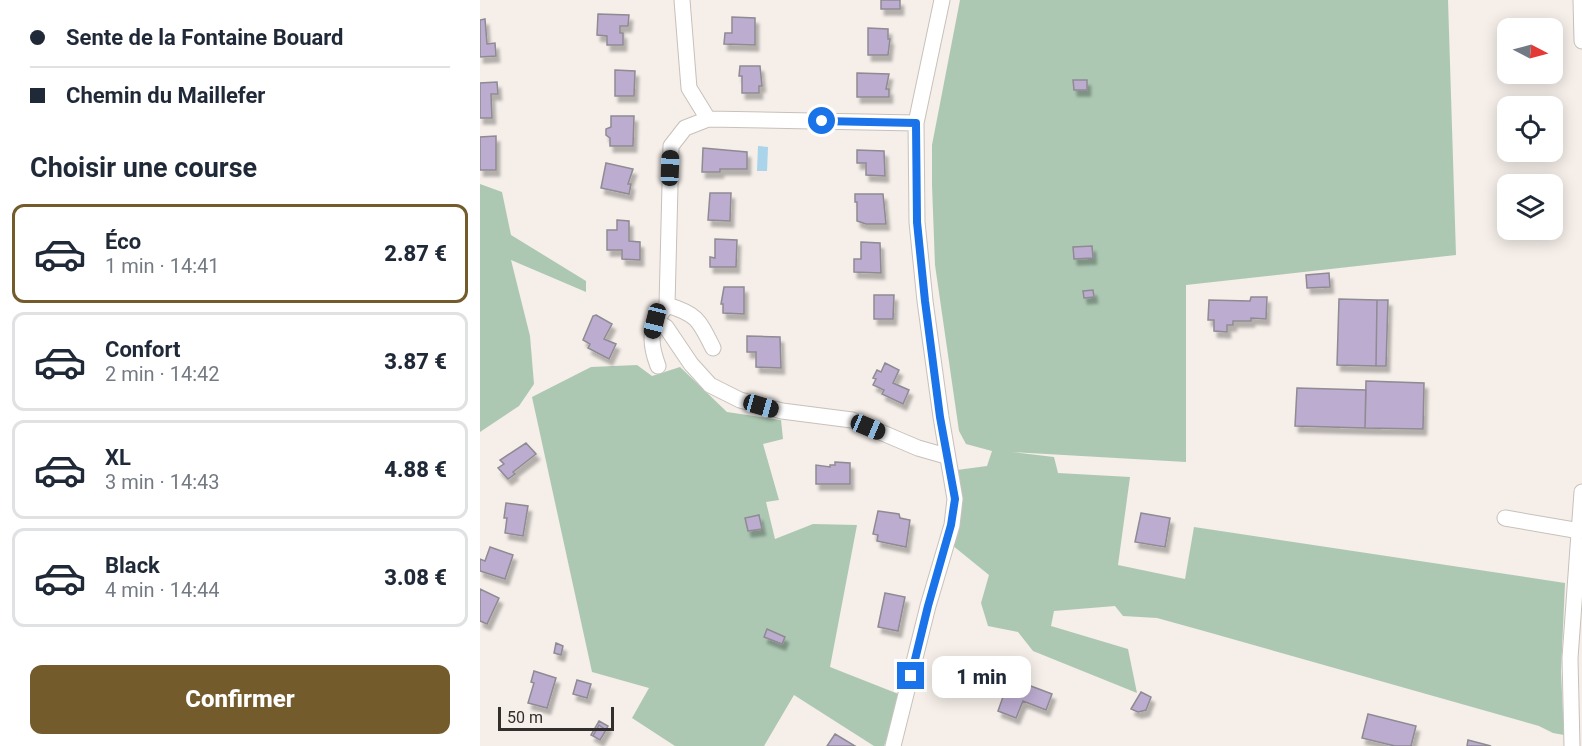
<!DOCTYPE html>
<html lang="fr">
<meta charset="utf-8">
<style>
:root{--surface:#fff;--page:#f2f2f3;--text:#1f2937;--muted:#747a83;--line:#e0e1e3;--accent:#735b2c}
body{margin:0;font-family:Roboto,sans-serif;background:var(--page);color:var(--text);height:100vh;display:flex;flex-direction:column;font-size:22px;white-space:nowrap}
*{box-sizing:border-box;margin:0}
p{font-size:20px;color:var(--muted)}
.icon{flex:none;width:33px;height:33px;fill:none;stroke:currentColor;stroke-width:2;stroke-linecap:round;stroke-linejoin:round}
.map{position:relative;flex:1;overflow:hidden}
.side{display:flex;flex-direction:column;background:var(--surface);width:480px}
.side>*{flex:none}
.guide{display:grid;align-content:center;height:132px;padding:0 30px;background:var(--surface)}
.needle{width:39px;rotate:96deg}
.tools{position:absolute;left:1017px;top:18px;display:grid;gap:12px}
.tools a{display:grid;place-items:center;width:66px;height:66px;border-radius:12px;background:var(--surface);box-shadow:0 3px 15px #0003;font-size:30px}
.scale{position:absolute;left:18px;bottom:15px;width:116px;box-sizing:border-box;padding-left:6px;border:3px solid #312e2c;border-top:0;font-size:16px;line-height:21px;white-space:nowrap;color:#312e2c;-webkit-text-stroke:4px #f5eee9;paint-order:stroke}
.end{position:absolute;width:27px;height:27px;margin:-14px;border:8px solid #1a73e8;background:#fff;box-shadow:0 0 0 3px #fff}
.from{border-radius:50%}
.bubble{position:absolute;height:42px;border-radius:12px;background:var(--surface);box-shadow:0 3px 15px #0003;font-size:20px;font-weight:800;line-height:42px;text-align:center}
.car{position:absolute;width:18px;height:36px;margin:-18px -9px;border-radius:8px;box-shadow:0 0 4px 2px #0007;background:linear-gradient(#222 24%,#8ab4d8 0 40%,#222 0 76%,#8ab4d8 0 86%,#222 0)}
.guide b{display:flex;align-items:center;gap:21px;height:57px;font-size:22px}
.guide b+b{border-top:2px solid var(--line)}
.guide i{width:15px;height:15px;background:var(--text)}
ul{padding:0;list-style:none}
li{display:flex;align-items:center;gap:18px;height:99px;margin:0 12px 9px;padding:0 18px;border:3px solid var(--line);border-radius:12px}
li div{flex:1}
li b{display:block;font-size:22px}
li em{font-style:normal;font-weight:800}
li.active{border-color:var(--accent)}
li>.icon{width:54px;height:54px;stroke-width:1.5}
h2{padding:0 30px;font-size:27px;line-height:72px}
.button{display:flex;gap:12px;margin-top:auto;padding:12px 30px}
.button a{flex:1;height:69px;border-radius:12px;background:var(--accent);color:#fff;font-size:24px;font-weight:800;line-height:69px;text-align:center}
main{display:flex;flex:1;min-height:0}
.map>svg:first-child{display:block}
.green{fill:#acc8b3}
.water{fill:#aad4ea}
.building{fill:#bcacd0;stroke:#8e8b92;stroke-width:1.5;filter:url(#shadow)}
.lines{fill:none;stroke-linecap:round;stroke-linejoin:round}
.minor-casing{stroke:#c7c1bb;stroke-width:17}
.minor{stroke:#fff;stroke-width:15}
.route{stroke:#1a73e8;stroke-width:8}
</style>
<main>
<section class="side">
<div class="guide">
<b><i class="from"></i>Sente de la Fontaine Bouard</b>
<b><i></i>Chemin du Maillefer</b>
</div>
<h2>Choisir une course</h2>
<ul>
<li class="active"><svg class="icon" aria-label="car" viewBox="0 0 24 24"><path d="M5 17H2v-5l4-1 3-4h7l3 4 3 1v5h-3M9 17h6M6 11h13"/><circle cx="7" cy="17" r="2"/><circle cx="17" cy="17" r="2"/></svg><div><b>Éco</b><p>1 min · 14:41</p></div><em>2.87 €</em></li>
<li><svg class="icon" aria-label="car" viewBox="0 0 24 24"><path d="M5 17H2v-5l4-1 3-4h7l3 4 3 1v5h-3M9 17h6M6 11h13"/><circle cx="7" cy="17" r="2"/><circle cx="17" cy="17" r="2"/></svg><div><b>Confort</b><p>2 min · 14:42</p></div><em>3.87 €</em></li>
<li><svg class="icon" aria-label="car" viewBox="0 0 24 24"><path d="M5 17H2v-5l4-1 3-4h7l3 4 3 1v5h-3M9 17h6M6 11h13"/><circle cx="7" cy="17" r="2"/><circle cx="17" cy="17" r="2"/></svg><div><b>XL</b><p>3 min · 14:43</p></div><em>4.88 €</em></li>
<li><svg class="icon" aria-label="car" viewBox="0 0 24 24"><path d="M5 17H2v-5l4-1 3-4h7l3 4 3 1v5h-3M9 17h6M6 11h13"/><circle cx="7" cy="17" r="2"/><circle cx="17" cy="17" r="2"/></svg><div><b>Black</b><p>4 min · 14:44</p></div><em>3.08 €</em></li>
</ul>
<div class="button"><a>Confirmer</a></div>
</section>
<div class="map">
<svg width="1102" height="746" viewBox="0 0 1102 746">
<defs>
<filter id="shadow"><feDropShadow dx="3.5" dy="6" stdDeviation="1.5" flood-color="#0004"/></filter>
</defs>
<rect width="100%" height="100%" fill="#f5eee9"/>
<path class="green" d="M 480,0 L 968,0 L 976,255 L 706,285 L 706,462 L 531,452 L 574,457 L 578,473 L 650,477 L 638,565 L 705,579 L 714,527 L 1085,583 L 1081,672 L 1084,735 L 1073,733 L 1059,726 L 724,631 L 677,618 L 643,616 L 635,606 L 574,611 L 571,626 L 648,649 L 657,693 L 553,651 L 538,632 L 508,626 L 501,603 L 509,575 L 472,545 L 477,470 L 507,466 L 512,451 L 486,444 L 479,431 L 455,265 L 452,185 L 452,145 Z
M 0,184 L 22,192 L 31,235 L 106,281 L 106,292 L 31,260 L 50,336 L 54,384 L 39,406 L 0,432 Z
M 157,365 L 172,376 L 200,367 L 247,412 L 301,420 L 303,439 L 283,444 L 299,500 L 286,502 L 295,539 L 333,524 L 377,525 L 350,667 L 421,695 L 404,746 L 394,746 L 314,695 L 284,746 L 195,746 L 152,718 L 169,688 L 112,672 L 52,397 L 111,367 Z"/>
<path class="water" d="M 278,146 L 288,147 L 287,171 L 277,171 Z"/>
<path class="building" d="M 401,0 L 420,0 L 420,9 L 401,9 Z
M 118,14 L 149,15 L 148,26 L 140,26 L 140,33 L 143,33 L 143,45 L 127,45 L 127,36 L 117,35 Z
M 252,17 L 275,18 L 275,45 L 244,44 L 245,33 L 252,33 Z
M 5,19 L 7,44 L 15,43 L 16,56 L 0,57 L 0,20 Z
M 388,28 L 408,29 L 408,39 L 410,39 L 408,55 L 388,55 Z
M 260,66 L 280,66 L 282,86 L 279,86 L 279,93 L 262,93 L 262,76 L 259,76 Z
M 135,70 L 155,71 L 154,96 L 135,96 Z
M 377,73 L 409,74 L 406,89 L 409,89 L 409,97 L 377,97 Z
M 593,80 L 607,80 L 607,90 L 594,90 Z
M 17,82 L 18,94 L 11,94 L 12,118 L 0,118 L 0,83 Z
M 131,116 L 154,116 L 153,146 L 130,146 L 130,138 L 126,135 L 126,129 L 131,127 Z
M 16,136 L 16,170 L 0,170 L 0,137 Z
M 223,148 L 267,152 L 267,169 L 240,169 L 240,172 L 222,172 Z
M 377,150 L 404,151 L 405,176 L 386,175 L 386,163 L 377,163 Z
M 126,163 L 153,169 L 148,184 L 151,184 L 149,194 L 121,188 Z
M 230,193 L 251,193 L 250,221 L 228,220 Z
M 375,194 L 403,194 L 406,224 L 386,224 L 377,221 L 377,202 L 375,202 Z
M 137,220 L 149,221 L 149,241 L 160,242 L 160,260 L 142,259 L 142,250 L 127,250 L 127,230 L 137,230 Z
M 235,239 L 257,240 L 256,267 L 230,267 L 230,257 L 235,258 Z
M 381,242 L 400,243 L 401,273 L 374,272 L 374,259 L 381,259 Z
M 612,246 L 613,258 L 594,259 L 593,247 Z
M 849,273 L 850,287 L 827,288 L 826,275 Z
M 244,287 L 264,287 L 264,314 L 243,313 L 243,304 L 241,304 Z
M 613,290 L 614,297 L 604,298 L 603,291 Z
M 394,295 L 414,295 L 413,319 L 394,319 Z
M 771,297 L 787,297 L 786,319 L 771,318 L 771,321 L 753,321 L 753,325 L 747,325 L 747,332 L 734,331 L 734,320 L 728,320 L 729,300 L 770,301 Z
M 859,299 L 897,300 L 896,366 L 857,365 Z
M 897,300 L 908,300 L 906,366 L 896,366 Z
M 116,315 L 132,324 L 124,339 L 136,344 L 129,359 L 108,348 L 110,344 L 103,340 L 113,316 Z
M 267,336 L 300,337 L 301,368 L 276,367 L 276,352 L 267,352 Z
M 405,363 L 419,370 L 413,383 L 429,390 L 423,404 L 402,394 L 404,390 L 393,385 L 396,379 L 393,378 L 397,370 L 401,372 Z
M 886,381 L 944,383 L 943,429 L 885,428 Z
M 817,388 L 886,390 L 885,428 L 815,426 Z
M 46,443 L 56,454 L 33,472 L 35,474 L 28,479 L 18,468 L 24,464 L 20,460 Z
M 355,462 L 370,463 L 370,484 L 336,484 L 336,465 L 350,467 L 350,465 L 355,465 Z
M 26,503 L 48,506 L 43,536 L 25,533 L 27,518 L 24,518 Z
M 398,511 L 419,514 L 420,518 L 430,520 L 426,547 L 397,541 L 398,535 L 393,534 Z
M 661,513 L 690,518 L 685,547 L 655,542 Z
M 279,515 L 282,529 L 268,531 L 265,518 Z
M 10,547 L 33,555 L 25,579 L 0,571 L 0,559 L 5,561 Z
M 0,589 L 19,598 L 7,624 L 0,621 Z
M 405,593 L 425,597 L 418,631 L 398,627 Z
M 287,629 L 305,637 L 302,644 L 284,637 Z
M 76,643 L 83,646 L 81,655 L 74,653 Z
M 54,671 L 76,678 L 67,708 L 48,703 L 54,683 L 51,682 Z
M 527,677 L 572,694 L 566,710 L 543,701 L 536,718 L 518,711 L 524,694 L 521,693 Z
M 97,680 L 111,684 L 107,698 L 93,694 Z
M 661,692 L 671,697 L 666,710 L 658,712 L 651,709 Z
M 888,714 L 936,726 L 931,746 L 915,746 L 882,738 Z
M 119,721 L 128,726 L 126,730 L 119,725 L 113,736 L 111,735 Z
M 119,725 L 126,730 L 120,740 L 113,736 Z
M 355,734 L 375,746 L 347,746 Z
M 988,740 L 1011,746 L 987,746 Z"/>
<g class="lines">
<defs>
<path id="minor" d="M 202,0 L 209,88 L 228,119
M 1101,0 L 1102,41
M 187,305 C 217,314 219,320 233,348
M 175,321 L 186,327 L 211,364 L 230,385 L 260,400 L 302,411 L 372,420 L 438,448 L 466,456
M 178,366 C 168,339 170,328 187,305 L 191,146 L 205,128 L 228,119 L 436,123
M 1025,518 L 1100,531
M 413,746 L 448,606 L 472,525 L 475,499 L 461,417 L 445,301 L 437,222 L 436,123 L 462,0
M 1092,746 L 1090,658 L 1102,492"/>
</defs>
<use href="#minor" class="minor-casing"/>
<use href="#minor" class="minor"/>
</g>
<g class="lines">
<path class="route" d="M 342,121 L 436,123 L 437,222 L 445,301 L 460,417 L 475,499 L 471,525 L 448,606 L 431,676"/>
</g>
</svg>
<div class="tools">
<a><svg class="needle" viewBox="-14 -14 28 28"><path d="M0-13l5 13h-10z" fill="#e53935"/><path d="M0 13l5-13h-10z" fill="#747a83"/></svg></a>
<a><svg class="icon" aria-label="locate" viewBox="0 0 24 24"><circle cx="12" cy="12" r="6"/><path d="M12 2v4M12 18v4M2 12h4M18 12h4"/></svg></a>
<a><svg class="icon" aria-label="layers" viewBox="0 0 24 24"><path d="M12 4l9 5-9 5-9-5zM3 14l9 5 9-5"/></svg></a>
</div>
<div class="scale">50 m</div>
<i class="end from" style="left:342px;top:121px"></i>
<i class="end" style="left:431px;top:676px"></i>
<div class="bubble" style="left:452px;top:656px;width:99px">1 min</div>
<i class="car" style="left:190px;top:168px;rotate:2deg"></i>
<i class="car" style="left:175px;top:321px;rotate:194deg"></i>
<i class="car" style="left:281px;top:406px;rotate:106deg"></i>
<i class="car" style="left:388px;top:427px;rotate:113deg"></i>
</div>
</main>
